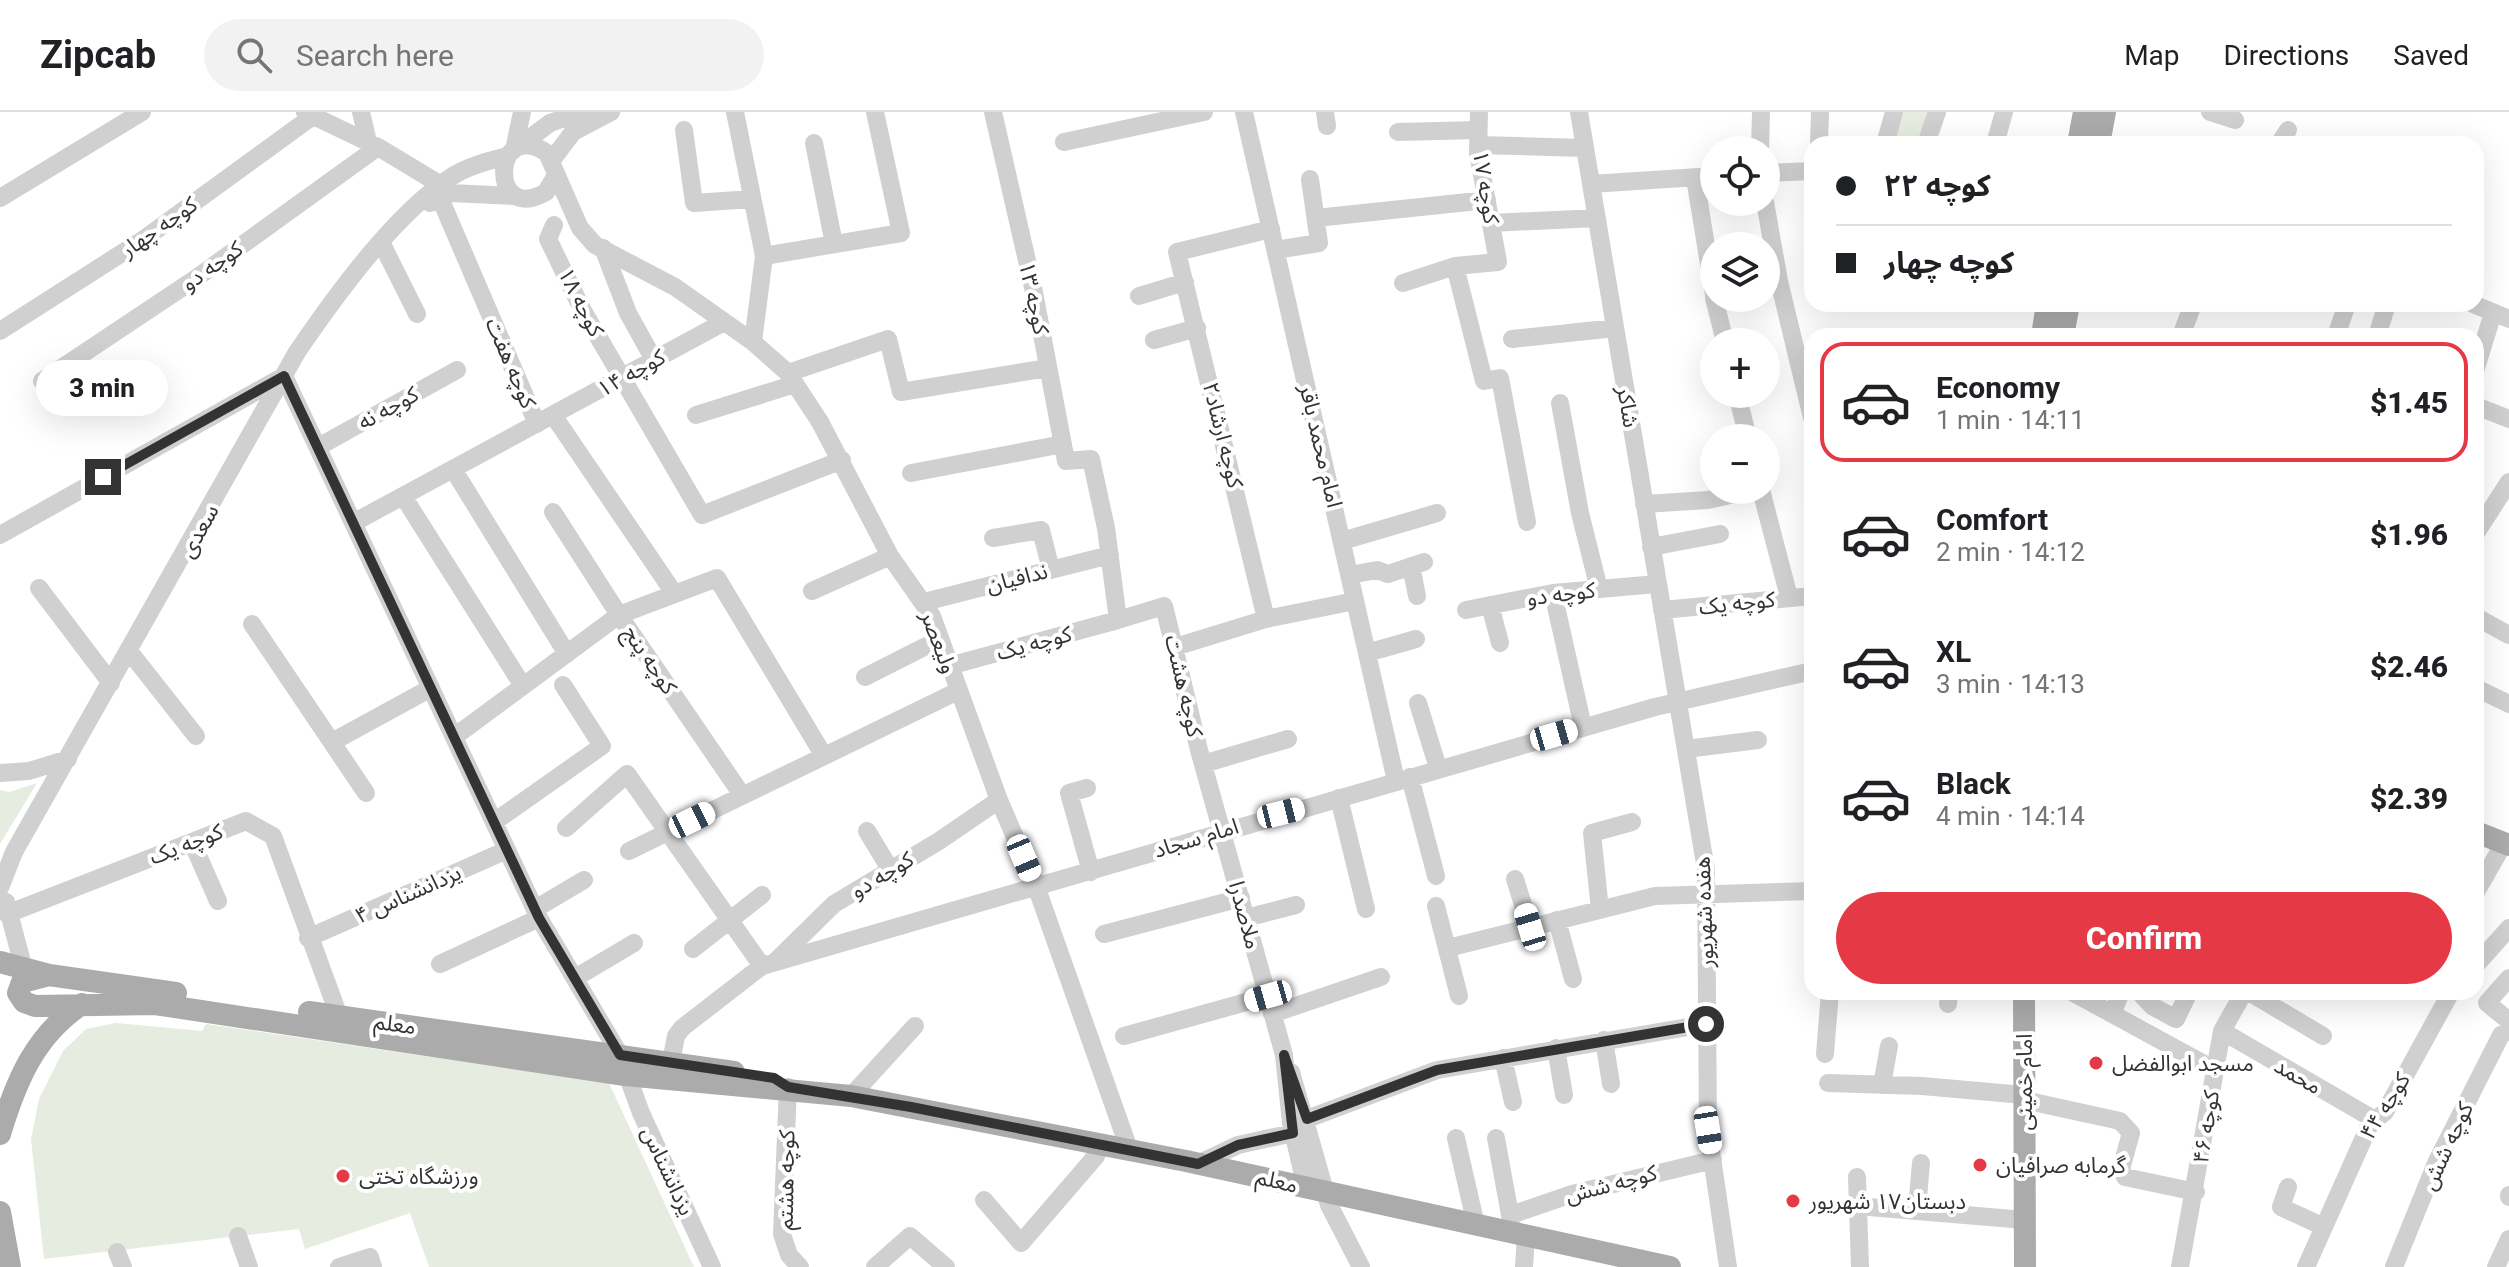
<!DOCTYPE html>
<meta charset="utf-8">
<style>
:root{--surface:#fff;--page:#f2f2f2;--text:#202124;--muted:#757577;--line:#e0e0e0;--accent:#e63946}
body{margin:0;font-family:Roboto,"Noto Sans Arabic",sans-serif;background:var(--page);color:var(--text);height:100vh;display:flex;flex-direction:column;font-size:30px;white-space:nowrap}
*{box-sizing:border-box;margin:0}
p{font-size:26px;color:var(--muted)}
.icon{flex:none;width:44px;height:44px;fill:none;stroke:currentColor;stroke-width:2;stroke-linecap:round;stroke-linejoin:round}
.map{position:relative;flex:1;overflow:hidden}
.drawer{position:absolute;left:1804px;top:216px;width:680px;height:672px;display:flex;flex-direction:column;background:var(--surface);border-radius:24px;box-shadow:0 8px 32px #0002}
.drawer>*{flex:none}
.hud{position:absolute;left:1804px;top:24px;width:680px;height:176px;border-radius:24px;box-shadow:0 8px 32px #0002;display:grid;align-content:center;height:176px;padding:0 32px;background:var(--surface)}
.tools{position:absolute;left:1700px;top:24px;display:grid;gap:16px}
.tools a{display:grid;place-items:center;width:80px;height:80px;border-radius:50%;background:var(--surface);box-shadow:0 8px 32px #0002;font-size:40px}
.end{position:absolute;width:36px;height:36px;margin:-18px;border:10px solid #333;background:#fff;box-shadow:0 0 0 4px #fff}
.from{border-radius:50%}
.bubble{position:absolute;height:56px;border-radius:28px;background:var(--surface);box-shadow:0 8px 32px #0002;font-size:26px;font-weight:800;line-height:56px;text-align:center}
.car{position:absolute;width:24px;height:48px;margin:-24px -12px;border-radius:10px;box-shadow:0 0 6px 2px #0007;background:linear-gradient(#fff 24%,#345 0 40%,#fff 0 76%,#345 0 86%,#fff 0)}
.hud b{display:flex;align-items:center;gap:28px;height:76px;font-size:30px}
.hud b+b{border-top:2px solid var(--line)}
.hud i{width:20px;height:20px;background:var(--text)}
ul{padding:14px 0 0;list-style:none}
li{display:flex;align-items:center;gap:24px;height:120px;margin:0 16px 12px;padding:0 16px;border:4px solid transparent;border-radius:24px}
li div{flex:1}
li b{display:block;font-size:30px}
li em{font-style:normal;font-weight:800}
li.selected{border-color:var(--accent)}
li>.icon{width:72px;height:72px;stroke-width:1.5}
.primary-button{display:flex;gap:16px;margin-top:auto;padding:16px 32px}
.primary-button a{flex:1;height:92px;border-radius:48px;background:var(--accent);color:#fff;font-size:32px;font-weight:800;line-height:92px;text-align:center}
header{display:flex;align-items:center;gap:48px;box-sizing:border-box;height:112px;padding:0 40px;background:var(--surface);border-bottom:2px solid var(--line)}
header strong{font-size:38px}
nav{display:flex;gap:44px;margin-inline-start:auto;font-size:28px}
.search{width:560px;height:72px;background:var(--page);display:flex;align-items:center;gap:20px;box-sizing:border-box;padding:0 28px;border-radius:44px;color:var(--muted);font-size:30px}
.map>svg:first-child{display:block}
.green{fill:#e6ecdf}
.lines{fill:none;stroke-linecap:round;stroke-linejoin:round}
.minor{stroke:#d0d0d0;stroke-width:18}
.major{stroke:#ababab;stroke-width:22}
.route{stroke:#333;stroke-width:10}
.poi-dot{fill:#e63946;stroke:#fff;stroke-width:3}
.labels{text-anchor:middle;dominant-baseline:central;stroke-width:8;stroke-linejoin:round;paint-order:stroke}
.street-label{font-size:22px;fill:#333;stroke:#fff}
.poi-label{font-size:22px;fill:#333;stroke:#fff;text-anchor:start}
</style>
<header>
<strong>Zipcab</strong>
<div class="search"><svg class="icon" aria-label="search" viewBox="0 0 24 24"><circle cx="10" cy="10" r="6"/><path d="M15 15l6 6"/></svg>Search here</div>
<nav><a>Map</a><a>Directions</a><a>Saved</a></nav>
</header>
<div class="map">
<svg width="2509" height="1155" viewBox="0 0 2509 1155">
<rect width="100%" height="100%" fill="#fff"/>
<path class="green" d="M 1894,0 L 1937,0 L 1926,32 L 1885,32 Z
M 37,671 L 0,732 L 0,678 L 9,680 Z
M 116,911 L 202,919 L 206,912 L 609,971 L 694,1155 L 429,1155 L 410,1101 L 305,1137 L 299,1117 L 44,1147 L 31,1027 L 39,987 L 63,939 L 86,917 Z"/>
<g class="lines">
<path class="minor" d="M 305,0 L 378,35 L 441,73
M 361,0 L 368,30
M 735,0 L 764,144
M 993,0 L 1033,175 L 1066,349 L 1091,347 L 1106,416 L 1118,508 L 1164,494 L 1199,638 L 1284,943 L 1291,1011 L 1306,1076
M 1244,0 L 1396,669
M 1325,0 L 1327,14
M 1579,0 L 1706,758 L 1708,1018 L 1728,1155
M 2210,0 L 2235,8
M 684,18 L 694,91 L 752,87
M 1398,20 L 1478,18
M 1064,30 L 1204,0
M 814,31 L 834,132
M 1819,32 L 1820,0
M 1885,32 L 1894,0
M 1926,32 L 1937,0
M 1995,32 L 2004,0
M 2279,32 L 2288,18
M 1478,33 L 1585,36
M 518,35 L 550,11 L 582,0
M 514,38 L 522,0
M 1760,38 L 1761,0
M 552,48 L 573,20 L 611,0
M 1766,61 L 1812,59
M 555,65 L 546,80 C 488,114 492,4 547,41 L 580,116 L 595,133 L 675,175 L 753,230 L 788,261 L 820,310 L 890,444 L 932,504 L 999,688 L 1036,774 L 1129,1037
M 1695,66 L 1714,183
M 1591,72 L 1714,64
M 0,86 L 142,0
M 440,86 L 537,312
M 1765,90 L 1779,169 L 1812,306
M 430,91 L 450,81 L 516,84
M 1316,106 L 1487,88
M 1491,111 L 1597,106
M 554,113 L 548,127 L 582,197 L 702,403 L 842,348
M 382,132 L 417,202
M 603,136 L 628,201 L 654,248
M 1276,138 L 1319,131 L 1310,67
M 1455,154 L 1484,269 L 1500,266 L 1527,410
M 1403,171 L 1455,154 L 1498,150 L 1478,41 L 1479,0
M 1139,184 L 1185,170
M 1714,186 L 1725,230
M 2473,192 L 2509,207
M 0,219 L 144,127 L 313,4
M 2181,224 L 2193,192
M 2336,224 L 2347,192
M 2377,224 L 2387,192
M 1512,227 L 1615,216
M 1154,228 L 1197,216
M 753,230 L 764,144 L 901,121 L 875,0
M 2476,256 L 2493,201
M 788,261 L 888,227 L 901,280 L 1048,256
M 42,269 L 195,167 L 378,35
M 1737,282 L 1748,326
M 1560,291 L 1580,401 L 1599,477
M 2476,294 L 2509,307
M 553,303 L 674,481
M 696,303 L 795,272
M 318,335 L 457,258
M 453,357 L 567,542
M 911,361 L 1063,332
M 1761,378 L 1789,485
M 403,384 L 523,574
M 1644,392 L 1708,388 L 1752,378
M 553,400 L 619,503 L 717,466 L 824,644
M 353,411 L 724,210
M 2476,421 L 2509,370
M 0,423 L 284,264 L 539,806 L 620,943 L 641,1001 L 712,1155
M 993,426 L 1041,418 L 1051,458
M 1342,429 L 1437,401
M 1651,435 L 1720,422
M 1411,454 L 1417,484
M 1350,463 L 1377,458 L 1388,462 L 1424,450
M 39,476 L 111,571
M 812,479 L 890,444
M 1553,481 L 1583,615
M 924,490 L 1110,443
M 1490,493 L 1500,531
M 1466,498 L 1553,481 L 1657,472
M 1662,498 L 1812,484
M 2476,505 L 2509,523
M 1266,507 L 1177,140 L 1271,117
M 252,512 L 366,681
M 1175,535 L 1266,507 L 1355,489
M 129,539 L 196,624
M 1367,541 L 1416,527
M 949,554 L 1118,508
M 865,565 L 940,527
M 2476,576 L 2509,592
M 1418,591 L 1438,656
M 454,625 L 619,503 L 742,683
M 332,630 L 431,576
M 1686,637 L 1758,628
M 1203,652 L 1288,627
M 0,661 L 29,659 L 68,647
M 1410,665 L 1436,764
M 1087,676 L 1069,681 L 1091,760
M 1339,686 L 1366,797
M 494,710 L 602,634 L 563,573
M 566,716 L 627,662 L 762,854
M 867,719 L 890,757
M 192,730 L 218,789
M 629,739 L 958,579
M 1515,767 L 1530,815
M 0,776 L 14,740 L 297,240 C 336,183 393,104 451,65 C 468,54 488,49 508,44
M 2476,780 L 2504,731
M 6,790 L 24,857
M 1436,794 L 1459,884
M 535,797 L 584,768
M 1600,798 L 1592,721 L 1632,710
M 7,802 L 246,709 L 273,724 L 339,904
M 1246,806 L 1296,793
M 1557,808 L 1573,867
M 1104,822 L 1241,786
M 308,826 L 507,738
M 1448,836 L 1655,784 L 1812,779
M 693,837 L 762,783
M 776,849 L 834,792 L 939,729 L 999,688
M 440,852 L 539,806
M 2476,853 L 2509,816
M 575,866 L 634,831
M 2509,866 L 2487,891 L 2509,909
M 2072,880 L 2215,958
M 2139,880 L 2152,894 L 2176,907 L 2189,880
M 2249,880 L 2323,924
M 1948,892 L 1949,880
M 2113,900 L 2121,880
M 1272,902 L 1381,865
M 2222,919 L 2375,1008
M 1124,924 L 1268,884
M 1604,928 L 1611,972
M 1556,936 L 1564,983
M 1825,942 L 1830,880
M 1503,946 L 1513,990
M 671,950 L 676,924 L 682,916 L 762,854 L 1655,595 L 1812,559
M 1291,960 L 1329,1093 L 1361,1155
M 1828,971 L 1922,974 L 2024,983
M 1882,973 L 1889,934
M 788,975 L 782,1122 L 789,1143 L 800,1155
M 851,984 L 915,914
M 2024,988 L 2120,1009 L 2131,1021 L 2121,1057 L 2125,1065 L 2196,1080
M 1307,1007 L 1437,958 L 1706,912
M 1456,1026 L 1476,1113
M 1496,1026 L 1512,1114
M 1198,1052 L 1238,1033 L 1293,1021
M 1857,1065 L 1860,1155
M 2288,1075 L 2281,1095 L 2324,1115
M 2509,1083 L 2509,1085
M 984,1088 L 1021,1131 L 1096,1044 L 1101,1032
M 1857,1094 L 2025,1108
M 1917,1097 L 1921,1051
M 1511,1103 L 1572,1082 L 1713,1048
M 238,1124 L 249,1155
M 117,1140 L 123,1155
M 339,1155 L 370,1145 L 373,1155
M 875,1155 L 910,1124 L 946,1155
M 1524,1155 L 1526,1123
M 2180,1155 L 2222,919 L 2244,880
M 2306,1155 L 2370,1012 L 2385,1000 L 2451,880
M 2394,1155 L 2437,1049 L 2501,923 L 2509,918
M 2496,1155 L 2509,1127"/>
<path class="major" d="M 2078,32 L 2084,0
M 2099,32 L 2105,0
M 2042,224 L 2047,192
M 2063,224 L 2069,192
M 2476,720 L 2509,733
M 0,850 L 49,863 L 176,881
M 49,863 L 22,870 L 18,881 L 24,890 L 35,894 L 155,892 L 625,963 L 851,984 L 1186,1049 L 1670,1155
M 2024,880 L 2025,1155
M 309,900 L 734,960
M 0,1022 C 16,969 35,923 82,892
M 0,1100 L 10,1155"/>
</g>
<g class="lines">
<path class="route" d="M 103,365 L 284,264 L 539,806 L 620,943 L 774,966 L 788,975 L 911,995 L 1198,1052 L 1238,1033 L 1293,1021 L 1284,943 L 1307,1007 L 1437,958 L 1706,912"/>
</g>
<g class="poi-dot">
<circle cx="2096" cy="951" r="8"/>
<circle cx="1980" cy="1053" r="8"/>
<circle cx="343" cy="1064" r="8"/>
<circle cx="1793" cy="1089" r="8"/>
</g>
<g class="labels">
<g class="street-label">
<text transform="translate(1486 75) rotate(81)">کوچه ۱۷</text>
<text transform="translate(159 115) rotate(-35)">کوچه چهار</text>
<text transform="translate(212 154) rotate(-35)">کوچه دو</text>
<text transform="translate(1034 186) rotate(78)">کوچه ۱۳</text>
<text transform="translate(581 190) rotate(63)">کوچه ۱۸</text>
<text transform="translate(511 251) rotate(67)">کوچه هفت</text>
<text transform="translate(631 261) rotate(-29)">کوچه ۱۴</text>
<text transform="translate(1628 295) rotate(81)">شاکر</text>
<text transform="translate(388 296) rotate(-29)">کوچه نه</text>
<text transform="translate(1223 323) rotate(76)">کوچه ارشاد۲</text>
<text transform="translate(1321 334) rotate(77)">امام محمد باقر</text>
<text transform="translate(199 419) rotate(-61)">سعدی</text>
<text transform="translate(1017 466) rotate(-14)">ندافیان</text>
<text transform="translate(1561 482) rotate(-7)">کوچه دو</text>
<text transform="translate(1737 491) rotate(-6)">کوچه یک</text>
<text transform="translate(939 530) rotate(69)">ولیعصر</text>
<text transform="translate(1034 531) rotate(-15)">کوچه یک</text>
<text transform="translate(650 548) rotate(56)">کوچه پنج</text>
<text transform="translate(1184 574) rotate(77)">کوچه هشت</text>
<text transform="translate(1196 726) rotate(-17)">امام سجاد</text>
<text transform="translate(186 732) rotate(-21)">کوچه یک</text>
<text transform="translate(882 763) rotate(-31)">کوچه دو</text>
<text transform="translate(408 782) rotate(-24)">یزدانشناس ۴</text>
<text transform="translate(1704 800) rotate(-92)">هفده شهریور</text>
<text transform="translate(1245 803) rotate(75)">ملاصدرا</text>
<text transform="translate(395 912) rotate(8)">معلم</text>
<text transform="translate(2298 964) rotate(30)">محمد</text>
<text transform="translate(2024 970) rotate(-90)">امام خمینی</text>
<text transform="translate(2385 994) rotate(-58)">کوچه ۴۴</text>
<text transform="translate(2206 1015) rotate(-81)">کوچه ۴۶</text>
<text transform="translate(2447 1034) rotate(-65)">کوچه شش</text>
<text transform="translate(668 1059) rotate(65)">یزدانشناس</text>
<text transform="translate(786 1068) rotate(-89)">کوچه هشتم</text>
<text transform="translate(1277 1069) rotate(13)">معلم</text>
<text transform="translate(1611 1072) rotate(-15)">کوچه شش</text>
</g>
<g class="poi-label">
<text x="2112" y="951">مسجد ابوالفضل</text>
<text x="1996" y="1053">گرمابه صرافیان</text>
<text x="359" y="1064">ورزشگاه تختی</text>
<text x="1809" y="1089">دبستان۱۷ شهریور</text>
</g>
</g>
</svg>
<div class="tools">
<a><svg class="icon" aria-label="locate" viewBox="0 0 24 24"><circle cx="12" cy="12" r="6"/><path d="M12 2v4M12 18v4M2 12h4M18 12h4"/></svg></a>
<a><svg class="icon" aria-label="layers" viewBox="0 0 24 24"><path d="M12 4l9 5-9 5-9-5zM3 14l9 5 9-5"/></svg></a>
<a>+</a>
<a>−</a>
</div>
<i class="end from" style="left:1706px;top:912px"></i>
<i class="end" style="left:103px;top:365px"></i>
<div class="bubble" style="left:36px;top:248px;width:132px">3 min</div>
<i class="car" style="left:1554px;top:623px;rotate:74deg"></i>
<i class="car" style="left:1281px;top:701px;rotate:76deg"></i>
<i class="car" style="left:692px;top:708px;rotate:64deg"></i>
<i class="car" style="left:1024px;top:746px;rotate:157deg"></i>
<i class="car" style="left:1530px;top:815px;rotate:343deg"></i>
<i class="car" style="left:1268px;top:884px;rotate:254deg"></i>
<i class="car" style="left:1708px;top:1018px;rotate:171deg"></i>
<div class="hud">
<b><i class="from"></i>کوچه ۲۲</b>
<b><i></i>کوچه چهار</b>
</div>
<section class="drawer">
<ul>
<li class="selected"><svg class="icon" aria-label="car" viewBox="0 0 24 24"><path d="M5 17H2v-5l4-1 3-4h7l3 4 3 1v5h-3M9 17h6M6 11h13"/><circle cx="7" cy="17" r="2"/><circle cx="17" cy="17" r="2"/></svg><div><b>Economy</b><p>1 min · 14:11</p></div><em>$1.45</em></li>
<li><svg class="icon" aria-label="car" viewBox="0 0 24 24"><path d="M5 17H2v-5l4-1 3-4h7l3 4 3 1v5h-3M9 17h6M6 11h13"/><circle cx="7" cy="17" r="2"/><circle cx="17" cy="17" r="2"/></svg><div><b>Comfort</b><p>2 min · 14:12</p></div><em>$1.96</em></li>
<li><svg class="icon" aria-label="car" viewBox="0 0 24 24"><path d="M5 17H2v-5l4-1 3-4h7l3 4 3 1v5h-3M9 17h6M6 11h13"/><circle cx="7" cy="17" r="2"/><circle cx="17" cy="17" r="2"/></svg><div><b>XL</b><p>3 min · 14:13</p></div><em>$2.46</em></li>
<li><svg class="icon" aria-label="car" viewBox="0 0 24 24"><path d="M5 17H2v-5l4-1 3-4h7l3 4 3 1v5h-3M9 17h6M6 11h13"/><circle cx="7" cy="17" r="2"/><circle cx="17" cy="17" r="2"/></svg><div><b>Black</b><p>4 min · 14:14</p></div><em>$2.39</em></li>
</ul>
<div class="primary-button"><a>Confirm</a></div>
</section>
</div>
